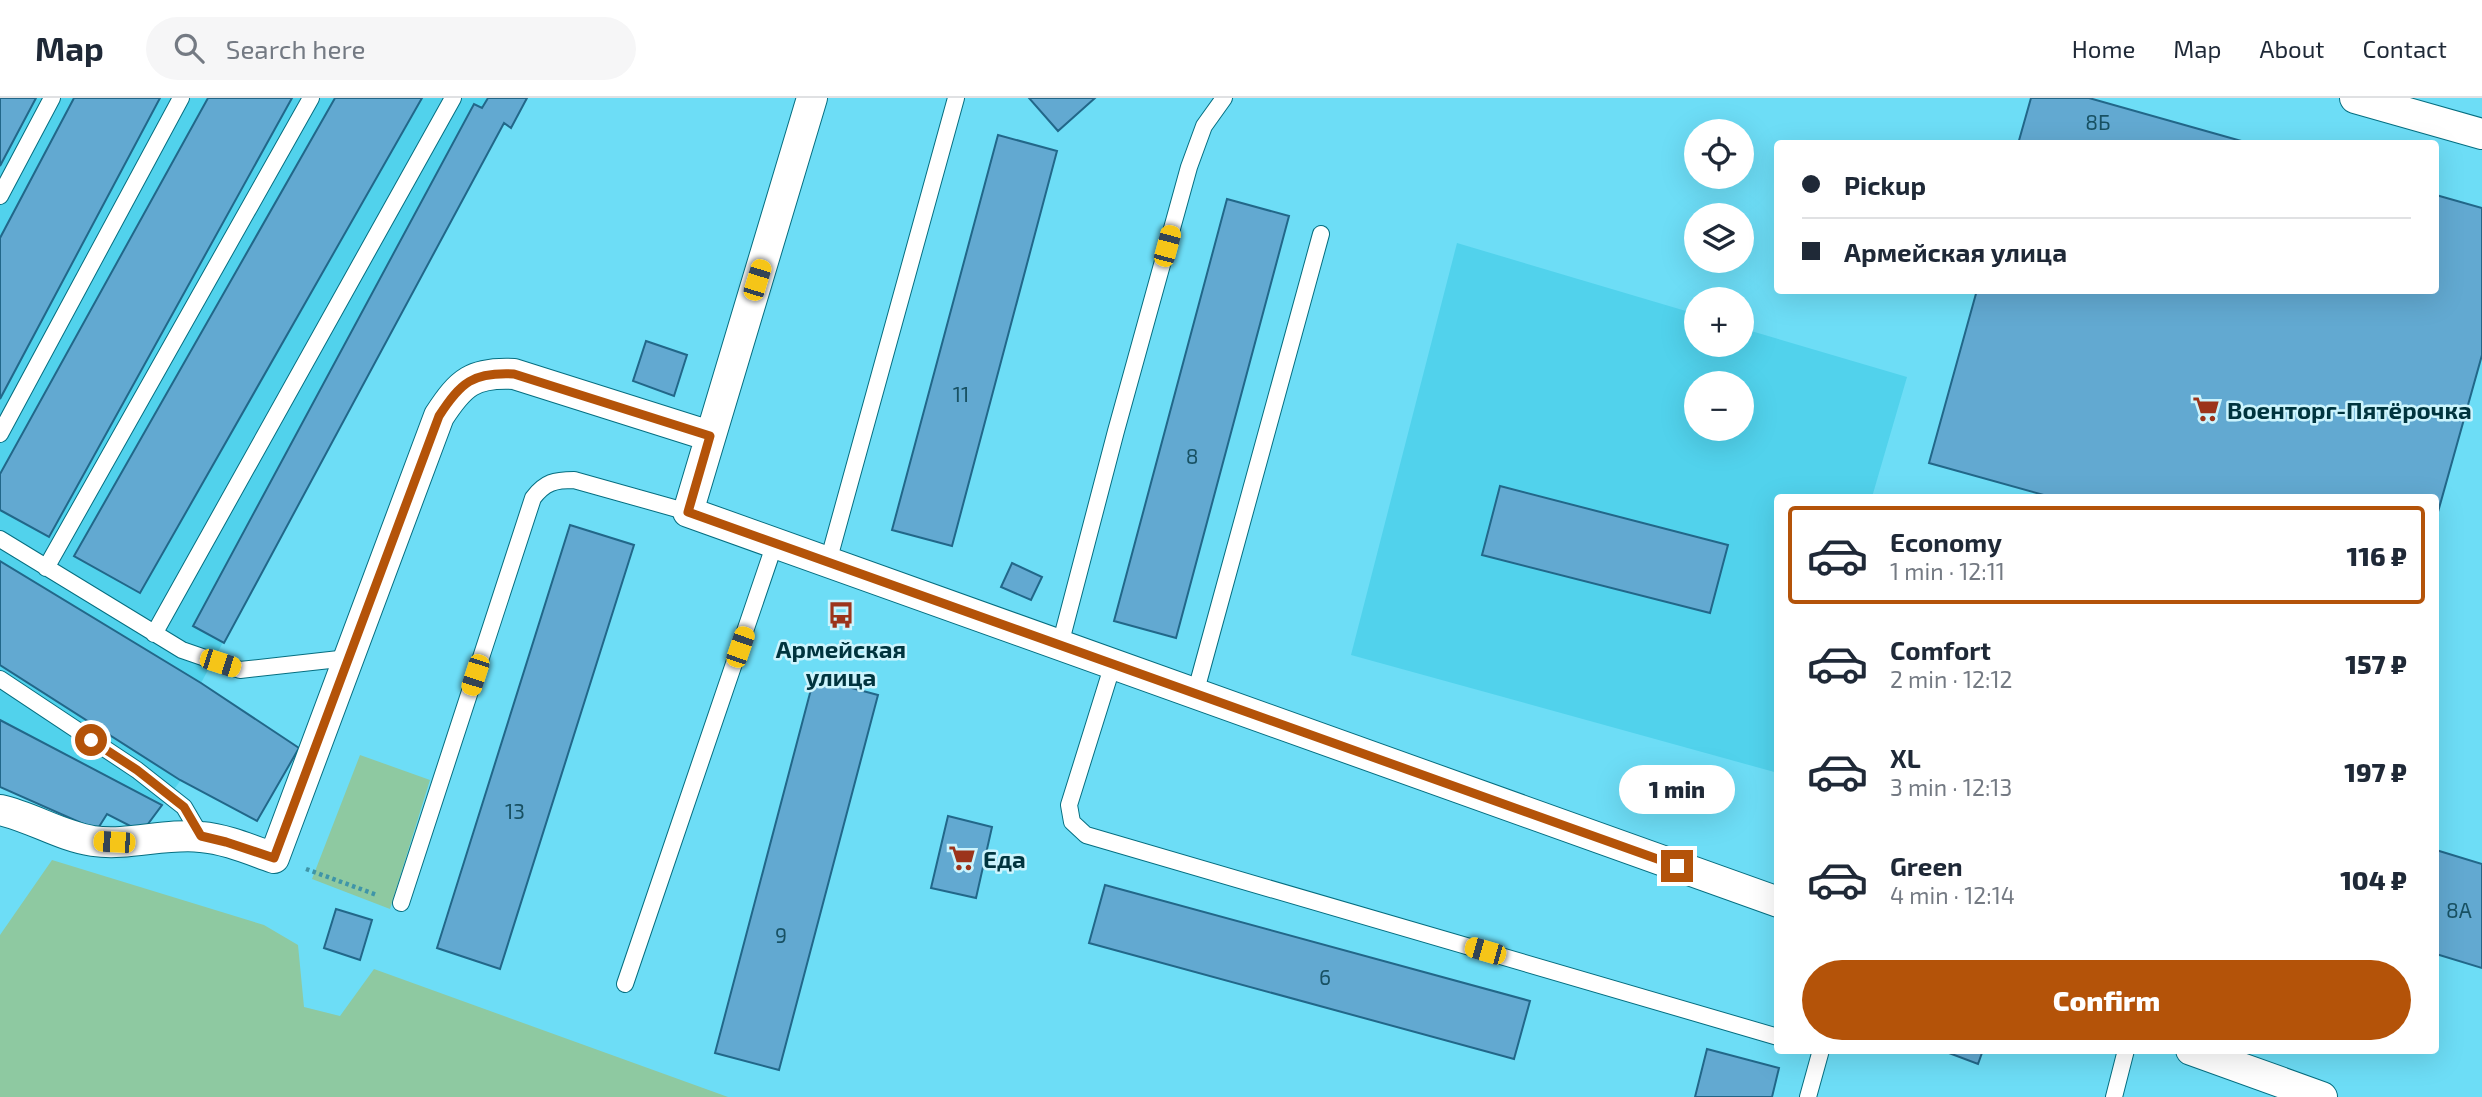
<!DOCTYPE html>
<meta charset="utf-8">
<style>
:root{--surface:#fff;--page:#f6f6f7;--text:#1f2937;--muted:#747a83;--line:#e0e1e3;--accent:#b45309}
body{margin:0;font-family:"Exo 2",sans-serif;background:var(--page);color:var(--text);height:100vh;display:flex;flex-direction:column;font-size:26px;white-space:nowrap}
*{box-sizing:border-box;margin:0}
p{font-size:23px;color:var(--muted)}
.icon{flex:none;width:38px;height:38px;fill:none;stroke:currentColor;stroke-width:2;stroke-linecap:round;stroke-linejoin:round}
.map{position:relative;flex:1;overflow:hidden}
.drawer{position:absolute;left:1774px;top:396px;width:665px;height:560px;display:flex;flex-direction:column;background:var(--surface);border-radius:7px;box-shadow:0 7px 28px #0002}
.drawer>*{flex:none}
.top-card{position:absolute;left:1774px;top:42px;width:665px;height:154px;border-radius:7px;box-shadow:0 7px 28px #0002;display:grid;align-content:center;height:154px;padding:0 28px;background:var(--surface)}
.tools{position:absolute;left:1684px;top:21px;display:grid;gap:14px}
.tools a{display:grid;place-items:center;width:70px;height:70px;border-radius:50%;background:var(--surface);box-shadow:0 7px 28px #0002;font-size:35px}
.end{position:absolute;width:32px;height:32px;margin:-16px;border:9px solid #b45309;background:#fff;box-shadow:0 0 0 4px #fff}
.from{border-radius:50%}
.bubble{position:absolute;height:49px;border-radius:24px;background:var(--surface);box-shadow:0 7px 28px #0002;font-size:23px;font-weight:800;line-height:49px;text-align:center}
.car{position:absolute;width:21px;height:42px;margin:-21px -10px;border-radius:9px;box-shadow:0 0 5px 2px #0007;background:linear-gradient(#f5c518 24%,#345 0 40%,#f5c518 0 76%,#345 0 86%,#f5c518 0)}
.top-card b{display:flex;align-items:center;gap:24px;height:66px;font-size:26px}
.top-card b+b{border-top:2px solid var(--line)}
.top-card i{width:18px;height:18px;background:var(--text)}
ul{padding:12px 0 0;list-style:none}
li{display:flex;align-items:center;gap:21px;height:98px;margin:0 14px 10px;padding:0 14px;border:4px solid transparent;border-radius:7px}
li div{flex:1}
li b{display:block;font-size:26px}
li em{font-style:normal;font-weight:800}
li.active{border-color:var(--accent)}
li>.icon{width:63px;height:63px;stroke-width:1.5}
.cta{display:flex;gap:14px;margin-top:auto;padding:14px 28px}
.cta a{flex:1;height:80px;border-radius:42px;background:var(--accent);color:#fff;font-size:28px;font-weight:800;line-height:80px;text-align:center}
header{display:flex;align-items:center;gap:42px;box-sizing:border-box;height:98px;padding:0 35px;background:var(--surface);border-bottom:2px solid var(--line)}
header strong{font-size:33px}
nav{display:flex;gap:38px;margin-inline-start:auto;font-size:24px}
.search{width:490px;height:63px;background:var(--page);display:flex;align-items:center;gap:18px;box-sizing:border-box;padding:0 24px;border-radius:38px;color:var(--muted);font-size:26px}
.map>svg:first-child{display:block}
.built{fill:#51d2ec;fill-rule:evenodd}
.green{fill:#8ec9a1}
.building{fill:#62a9d1;stroke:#226789;stroke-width:2}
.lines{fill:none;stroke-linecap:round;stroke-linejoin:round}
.service-casing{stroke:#056e80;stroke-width:18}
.minor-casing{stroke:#056e80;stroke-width:32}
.path{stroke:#3f95a8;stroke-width:4.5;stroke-dasharray:3.5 3.5;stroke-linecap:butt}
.service{stroke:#fff;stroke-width:16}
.minor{stroke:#fff;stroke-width:30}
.route{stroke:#b45309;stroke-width:9}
.labels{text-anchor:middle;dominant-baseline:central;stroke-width:5;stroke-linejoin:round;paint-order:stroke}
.number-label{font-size:21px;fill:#185163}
.poi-label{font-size:24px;font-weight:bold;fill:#00343e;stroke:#ccf4fd;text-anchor:start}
</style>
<header>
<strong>Map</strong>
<div class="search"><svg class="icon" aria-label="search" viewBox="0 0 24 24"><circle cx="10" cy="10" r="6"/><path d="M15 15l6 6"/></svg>Search here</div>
<nav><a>Home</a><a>Map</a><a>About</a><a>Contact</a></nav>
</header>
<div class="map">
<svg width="2482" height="999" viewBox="0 0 2482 999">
<rect width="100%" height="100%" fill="#6dddf6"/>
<path class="built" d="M 0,0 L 527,0 L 511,30 L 503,26 L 201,585 L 299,650 L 257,723 L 181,682 L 142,734 L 108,716 L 97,732 L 0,689 Z
M 1457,145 L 1696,216 L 1696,247 L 1741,247 L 1741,230 L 1907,279 L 1872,399 L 1778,399 L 1778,675 L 1351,557 ZM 1696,285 L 1741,285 L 1741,331 L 1696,331 Z"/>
<path class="green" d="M 360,657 L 430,682 L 390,811 L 312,781 Z
M 52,762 L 264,827 L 298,847 L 304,909 L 340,918 L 374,871 L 728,999 L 0,999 L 0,837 Z"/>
<path class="building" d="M 0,0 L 36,0 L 0,68 Z
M 74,0 L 160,0 L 0,301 L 0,140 Z
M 208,0 L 292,0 L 49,439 L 0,412 L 0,376 Z
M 335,0 L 422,0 L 140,495 L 74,458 Z
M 488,0 L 527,0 L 511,30 L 504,25 L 224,545 L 193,528 L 474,6 L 482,10 Z
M 1029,0 L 1095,0 L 1058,33 Z
M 2031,0 L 2089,0 L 2252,46 L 2018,46 Z
M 998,37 L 1057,53 L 952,448 L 892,432 Z
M 2436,97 L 2482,110 L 2482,257 L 2436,421 L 2436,399 L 2051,399 L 1929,365 L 1977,192 L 2436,192 Z
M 1227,101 L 1289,118 L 1176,540 L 1114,523 Z
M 646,243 L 687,257 L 674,298 L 633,283 Z
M 1500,388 L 1728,447 L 1710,515 L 1482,457 Z
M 570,427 L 634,447 L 500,871 L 437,850 Z
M 0,463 L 201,585 L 299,650 L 257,723 L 180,682 L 0,567 Z
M 1012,465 L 1042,479 L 1031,502 L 1001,489 Z
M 814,580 L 878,597 L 779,972 L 715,955 Z
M 0,622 L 162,707 L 142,734 L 107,716 L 97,732 L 0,689 Z
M 948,718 L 992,729 L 976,800 L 931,790 Z
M 2436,752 L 2482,766 L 2482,870 L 2436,856 Z
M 1105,787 L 1530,903 L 1514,961 L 1089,845 Z
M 336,811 L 372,822 L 360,862 L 324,850 Z
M 1707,951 L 1779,970 L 1772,999 L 1695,999 Z
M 1941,952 L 1983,952 L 1978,966 Z"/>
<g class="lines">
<defs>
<path id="service" d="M 0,98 L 52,0
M 0,336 L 181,0
M 0,441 L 182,552 L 240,572 L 348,560
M 828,464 L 956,0
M 46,470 L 311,0
M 154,536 L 453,0
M 1060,547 L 1116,333 L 1189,69 L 1204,28 L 1224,0
M 1113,566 L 1069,707 L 1072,724 L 1086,737 L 1778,939
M 0,581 L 137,672 L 184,709 L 201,738
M 1195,596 L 1321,136
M 401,805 L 533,400 C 545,384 555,382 574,382 L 688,414
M 625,886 L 775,445
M 1808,999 L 1821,952
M 2114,999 L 2126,952"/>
<path id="minor" d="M 812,0 L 688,414 L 1778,804
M 2355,0 L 2482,36
M 0,712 C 32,719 60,738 93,743 C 129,748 165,735 201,739 C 226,741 251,752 274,760 L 439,318 C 461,284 473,274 514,276 L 710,338
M 2191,952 L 2322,999"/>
</defs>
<use href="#service" class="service-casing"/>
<use href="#minor" class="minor-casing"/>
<path class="path" d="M 306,771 L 377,797"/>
<use href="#service" class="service"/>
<use href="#minor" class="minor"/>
</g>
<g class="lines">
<path class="route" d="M 91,642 L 137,672 L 184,709 L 201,738 L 226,744 L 274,760 L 439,318 C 461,284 473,274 514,276 L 710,338 L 688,414 L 1677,768"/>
</g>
<defs>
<symbol id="supermarket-bare" viewBox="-9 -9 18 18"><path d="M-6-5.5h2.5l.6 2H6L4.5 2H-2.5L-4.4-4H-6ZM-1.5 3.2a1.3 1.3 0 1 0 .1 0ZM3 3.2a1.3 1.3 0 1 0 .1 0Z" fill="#9c341b" stroke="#ccf4fd" stroke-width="2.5" paint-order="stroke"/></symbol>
<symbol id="bus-bare" viewBox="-9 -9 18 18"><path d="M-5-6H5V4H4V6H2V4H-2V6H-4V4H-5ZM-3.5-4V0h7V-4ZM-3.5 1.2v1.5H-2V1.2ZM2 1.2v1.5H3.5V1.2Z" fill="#9c341b" stroke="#ccf4fd" stroke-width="2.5" paint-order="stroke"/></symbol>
</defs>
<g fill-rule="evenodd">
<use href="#supermarket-bare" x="2187" y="292" width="38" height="38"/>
<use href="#bus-bare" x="822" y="498" width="38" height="38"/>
<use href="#supermarket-bare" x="943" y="741" width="38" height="38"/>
</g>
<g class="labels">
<g class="number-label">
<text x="2098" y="23">8Б</text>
<text x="961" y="295">11</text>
<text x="1192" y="357">8</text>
<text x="515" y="712">13</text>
<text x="2459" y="811">8А</text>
<text x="781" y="836">9</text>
<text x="1325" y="878">6</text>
</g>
<g class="poi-label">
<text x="2227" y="311">Военторг-Пятёрочка</text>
<text x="841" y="550" text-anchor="middle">Армейская<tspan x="841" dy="28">улица</tspan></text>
<text x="983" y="760">Еда</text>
</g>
</g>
</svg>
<div class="tools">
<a><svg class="icon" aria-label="locate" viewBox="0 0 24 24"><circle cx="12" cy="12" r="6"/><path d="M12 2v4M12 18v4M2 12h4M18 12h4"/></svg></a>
<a><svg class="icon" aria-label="layers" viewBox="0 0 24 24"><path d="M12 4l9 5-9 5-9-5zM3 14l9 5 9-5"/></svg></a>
<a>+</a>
<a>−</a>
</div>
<i class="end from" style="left:91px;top:642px"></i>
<i class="end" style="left:1677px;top:768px"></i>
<div class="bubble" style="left:1619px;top:667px;width:116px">1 min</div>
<i class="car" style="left:1167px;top:148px;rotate:15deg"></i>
<i class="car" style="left:757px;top:182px;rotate:17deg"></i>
<i class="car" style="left:740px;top:549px;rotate:19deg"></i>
<i class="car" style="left:220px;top:565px;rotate:108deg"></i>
<i class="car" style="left:475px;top:577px;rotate:198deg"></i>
<i class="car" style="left:114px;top:744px;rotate:273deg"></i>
<i class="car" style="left:1485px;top:853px;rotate:286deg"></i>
<div class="top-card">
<b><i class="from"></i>Pickup</b>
<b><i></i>Армейская улица</b>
</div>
<section class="drawer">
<ul>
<li class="active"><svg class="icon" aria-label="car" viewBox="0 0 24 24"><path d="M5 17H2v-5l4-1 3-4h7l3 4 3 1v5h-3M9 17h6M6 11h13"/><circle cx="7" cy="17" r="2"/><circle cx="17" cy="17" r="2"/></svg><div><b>Economy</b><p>1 min · 12:11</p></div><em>116 ₽</em></li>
<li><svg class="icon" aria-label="car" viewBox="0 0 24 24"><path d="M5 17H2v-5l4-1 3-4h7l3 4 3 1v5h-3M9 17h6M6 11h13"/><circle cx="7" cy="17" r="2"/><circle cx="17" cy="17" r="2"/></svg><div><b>Comfort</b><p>2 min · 12:12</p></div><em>157 ₽</em></li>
<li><svg class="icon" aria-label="car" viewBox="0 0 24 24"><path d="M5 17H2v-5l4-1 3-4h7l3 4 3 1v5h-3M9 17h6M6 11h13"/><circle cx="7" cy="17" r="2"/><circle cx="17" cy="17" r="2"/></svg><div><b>XL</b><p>3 min · 12:13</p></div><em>197 ₽</em></li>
<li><svg class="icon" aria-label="car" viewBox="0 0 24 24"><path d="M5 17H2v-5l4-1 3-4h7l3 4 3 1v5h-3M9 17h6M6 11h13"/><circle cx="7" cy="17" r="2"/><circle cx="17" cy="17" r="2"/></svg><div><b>Green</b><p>4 min · 12:14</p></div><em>104 ₽</em></li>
</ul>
<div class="cta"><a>Confirm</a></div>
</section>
</div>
